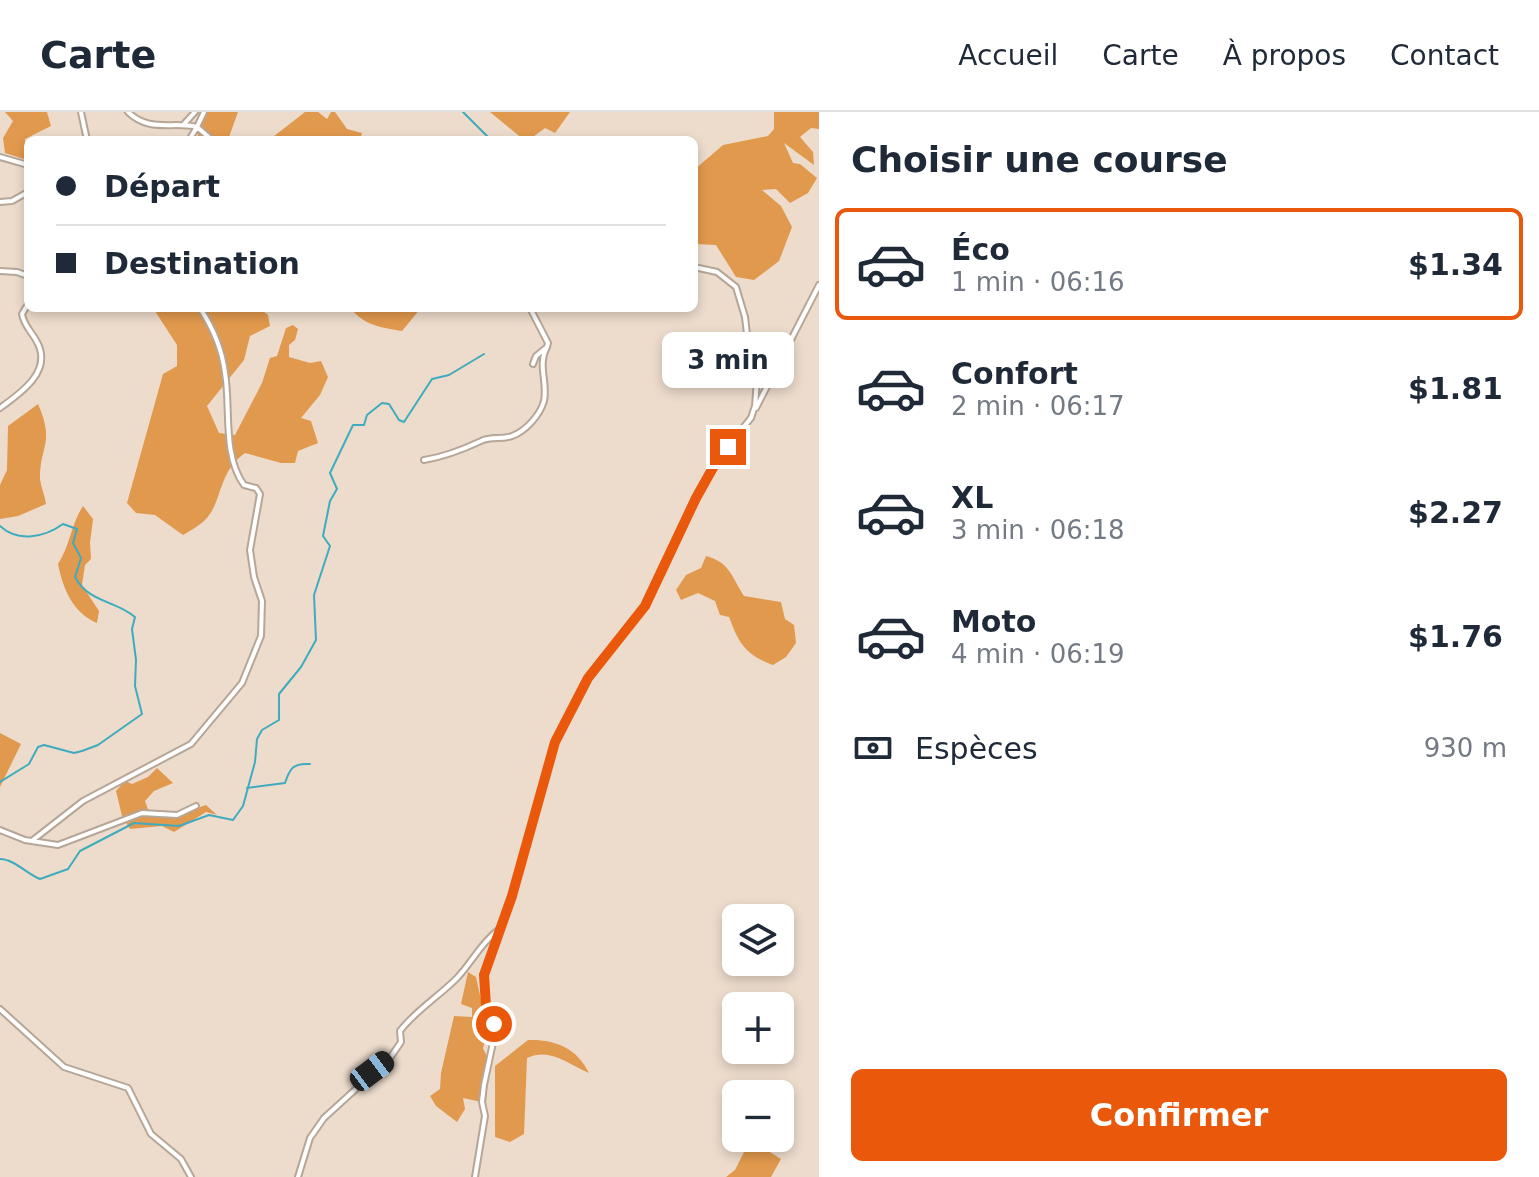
<!DOCTYPE html>
<html lang="fr">
<meta charset="utf-8">
<style>
:root{--surface:#fff;--page:#f2f2f3;--text:#1f2937;--muted:#747a83;--line:#e0e1e3;--accent:#ea580c}
body{margin:0;font-family:"DejaVu Sans",sans-serif;background:var(--page);color:var(--text);height:100vh;display:flex;flex-direction:column;font-size:30px;white-space:nowrap}
*{box-sizing:border-box;margin:0}
p{font-size:26px;color:var(--muted)}
.icon{flex:none;width:44px;height:44px;fill:none;stroke:currentColor;stroke-width:2;stroke-linecap:round;stroke-linejoin:round}
.map{position:relative;flex:1;overflow:hidden}
.panel{display:flex;flex-direction:column;background:var(--surface);width:720px}
.panel>*{flex:none}
.hud{position:absolute;left:24px;top:24px;width:674px;height:176px;border-radius:12px;box-shadow:0 4px 12px #0003;display:grid;align-content:center;height:176px;padding:0 32px;background:var(--surface)}
.controls{position:absolute;left:722px;top:792px;display:grid;gap:16px}
.controls a{display:grid;place-items:center;width:72px;height:72px;border-radius:12px;background:var(--surface);box-shadow:0 4px 12px #0003;font-size:40px}
.end{position:absolute;width:36px;height:36px;margin:-18px;border:10px solid #ea580c;background:#fff;box-shadow:0 0 0 4px #fff}
.from{border-radius:50%}
.bubble{position:absolute;height:56px;border-radius:12px;background:var(--surface);box-shadow:0 4px 12px #0003;font-size:26px;font-weight:600;line-height:56px;text-align:center}
.car{position:absolute;width:24px;height:48px;margin:-24px -12px;border-radius:10px;box-shadow:0 0 6px 2px #0007;background:linear-gradient(#222 24%,#8ab4d8 0 40%,#222 0 76%,#8ab4d8 0 86%,#222 0)}
.hud b{display:flex;align-items:center;gap:28px;height:76px;font-size:30px}
.hud b+b{border-top:2px solid var(--line)}
.hud i{width:20px;height:20px;background:var(--text)}
ul{padding:0;list-style:none}
li{display:flex;align-items:center;gap:24px;height:112px;margin:0 16px 12px;padding:0 16px;border:4px solid transparent;border-radius:12px}
li div{flex:1}
li b{display:block;font-size:30px}
li em{font-style:normal;font-weight:600}
li.current{border-color:var(--accent)}
li>.icon{width:72px;height:72px;stroke-width:1.5}
h2{padding:0 32px;font-size:36px;line-height:96px}
.pay{display:flex;align-items:center;gap:20px;height:88px;padding:0 32px;font-size:30px}
.pay p{margin-inline-start:auto}
.action{display:flex;gap:16px;margin-top:auto;padding:16px 32px}
.action a{flex:1;height:92px;border-radius:12px;background:var(--accent);color:#fff;font-size:32px;font-weight:600;line-height:92px;text-align:center}
header{display:flex;align-items:center;gap:48px;box-sizing:border-box;height:112px;padding:0 40px;background:var(--surface);border-bottom:2px solid var(--line)}
header strong{font-size:38px}
nav{display:flex;gap:44px;margin-inline-start:auto;font-size:28px}
main{display:flex;flex:1;min-height:0}
.map>svg:first-child{display:block}
.forest{fill:#e1994d}
.lines{fill:none;stroke-linecap:round;stroke-linejoin:round}
.stream{stroke:#3fabbf;stroke-width:2}
.minor-casing{stroke:#b6a697;stroke-width:8}
.minor{stroke:#fff;stroke-width:4}
.route{stroke:#ea580c;stroke-width:10}
</style>
<header>
<strong>Carte</strong>
<nav><a>Accueil</a><a>Carte</a><a>À propos</a><a>Contact</a></nav>
</header>
<main>
<div class="map">
<svg width="819" height="1065" viewBox="0 0 819 1065">
<rect width="100%" height="100%" fill="#eddccc"/>
<path class="forest" d="M 5,0 L 47,0 L 51,14 L 25,27 L 24,47 L 5,41 L 3,26 L 13,9 Z
M 202,0 L 238,0 L 229,25 L 244,28 L 197,28 Z
M 305,0 L 318,0 L 327,7 L 331,0 L 335,0 L 347,17 L 362,21 L 360,28 L 269,28 Z
M 490,0 L 570,0 L 555,21 L 545,16 L 529,28 L 524,28 Z
M 774,0 L 819,0 L 819,17 L 811,16 L 800,25 L 813,40 L 814,53 L 784,31 L 793,51 L 800,52 L 817,66 L 808,81 L 790,91 L 776,77 L 762,78 L 781,94 L 792,115 L 779,149 L 754,168 L 736,165 L 716,133 L 694,132 L 694,58 L 723,33 L 768,24 L 774,17 Z
M 153,196 L 259,196 L 268,203 L 270,214 L 250,224 L 244,248 L 207,294 L 219,321 L 235,323 L 262,271 L 270,246 L 277,244 L 286,216 L 293,213 L 298,217 L 295,228 L 289,233 L 289,245 L 310,251 L 321,249 L 328,265 L 320,283 L 301,306 L 311,309 L 318,331 L 298,339 L 295,351 L 281,351 L 245,341 C 217,361 223,390 205,408 C 199,414 190,419 183,423 L 155,403 L 136,401 L 127,391 L 163,262 L 177,254 L 177,233 Z
M 351,196 L 421,196 L 402,219 C 383,216 362,213 351,196 Z
M 38,292 C 55,331 40,333 40,367 C 41,375 45,384 46,392 L 18,404 L 0,407 L 0,373 L 7,358 L 8,314 Z
M 83,394 L 93,407 L 90,431 L 91,447 L 85,453 L 82,473 L 99,499 L 97,511 C 73,501 63,477 58,452 C 70,434 71,412 83,394 Z
M 706,444 C 730,450 732,466 744,484 L 781,490 L 785,507 L 794,513 L 796,531 L 786,545 L 773,553 C 746,543 739,532 729,505 L 720,503 L 715,489 L 698,481 L 681,488 L 676,478 L 686,463 L 701,456 Z
M 0,621 L 21,632 L 0,675 Z
M 157,656 L 173,671 L 154,679 L 145,689 L 150,703 L 186,700 L 206,693 L 217,703 L 206,700 L 174,720 L 162,714 L 130,717 L 122,704 L 116,679 L 125,669 L 132,672 L 148,665 Z
M 468,860 L 476,865 L 488,920 L 483,936 L 489,949 L 486,991 L 463,986 L 465,997 L 457,1010 L 436,994 L 430,984 L 440,977 L 441,961 L 454,904 L 472,905 L 472,896 L 461,892 Z
M 528,928 C 555,927 577,936 589,961 C 568,952 550,935 527,946 L 524,1022 L 510,1030 L 495,1025 L 495,954 Z
M 750,1028 L 781,1047 L 771,1065 L 726,1065 L 735,1058 Z"/>
<g class="lines">
<path class="stream" d="M 463,0 L 491,28
M 0,414 C 18,431 45,425 63,412 L 77,417 L 73,431 L 81,446 L 75,465 C 89,491 115,488 135,505 L 132,517 L 136,548 L 135,574 L 142,602 L 98,633 L 82,639 L 74,641 L 44,633 L 38,635 L 29,652 L 0,670
M 247,676 L 285,671 C 290,656 293,651 310,652
M 0,747 C 14,747 27,762 40,767 L 68,757 L 80,739 L 134,711 L 179,714 L 209,703 L 233,708 L 243,694 L 255,650 L 257,627 L 262,618 L 279,608 L 279,582 L 301,555 L 316,528 L 314,483 L 330,434 L 323,424 L 330,389 L 337,377 L 330,361 L 353,313 L 364,313 L 367,303 L 382,291 L 389,292 L 399,308 L 404,310 L 432,267 L 449,263 L 484,242"/>
<defs>
<path id="minor" d="M 81,0 L 87,28
M 128,0 C 150,21 172,9 197,15 L 189,28
M 204,0 L 197,15 L 212,28
M 184,12 L 195,0
M 0,45 L 28,53
M 0,90 L 12,89 L 28,80
M 0,159 L 17,160 L 28,164
M 530,196 L 548,231 L 547,235 L 536,244 L 533,252
M 0,296 C 21,281 53,259 37,230 C 32,220 24,214 22,202 L 28,192
M 756,296 L 819,173
M 424,348 C 443,345 464,337 481,329 C 491,324 502,328 512,324 C 526,319 540,303 544,289 C 548,269 537,254 547,235
M 0,718 L 25,728 L 58,733 L 142,701 L 177,703 L 196,694
M 33,728 L 83,689 L 191,632 L 242,571 L 261,524 L 262,489 L 254,465 L 250,438 L 260,382 L 256,376 L 244,373 C 222,343 231,295 225,261 C 222,236 213,216 200,196
M 0,897 L 64,955 L 128,976 L 151,1022 L 181,1047 L 191,1065
M 298,1065 L 310,1026 L 324,1006 L 390,946 L 401,930 L 400,919 C 415,899 438,885 456,867 C 471,852 480,832 497,819
M 475,1065 L 485,1004 L 482,990 L 484,973 L 495,921 L 486,894 L 484,863 L 512,784 L 555,630 L 588,566 L 645,494 L 696,386 L 719,345 L 751,306 L 755,294 L 758,254 L 748,231 L 745,205 L 736,175 L 717,160 L 694,155"/>
</defs>
<use href="#minor" class="minor-casing"/>
<use href="#minor" class="minor"/>
</g>
<g class="lines">
<path class="route" d="M 494,912 L 486,894 L 484,863 L 512,784 L 555,630 L 588,566 L 645,494 L 696,386 L 719,345 L 728,335"/>
</g>
</svg>
<div class="controls">
<a><svg class="icon" aria-label="layers" viewBox="0 0 24 24"><path d="M12 4l9 5-9 5-9-5zM3 14l9 5 9-5"/></svg></a>
<a>+</a>
<a>−</a>
</div>
<i class="end from" style="left:494px;top:912px"></i>
<i class="end" style="left:728px;top:335px"></i>
<div class="bubble" style="left:662px;top:220px;width:132px">3 min</div>
<i class="car" style="left:372px;top:959px;rotate:53deg"></i>
<div class="hud">
<b><i class="from"></i>Départ</b>
<b><i></i>Destination</b>
</div>
</div>
<section class="panel">
<h2>Choisir une course</h2>
<ul>
<li class="current"><svg class="icon" aria-label="car" viewBox="0 0 24 24"><path d="M5 17H2v-5l4-1 3-4h7l3 4 3 1v5h-3M9 17h6M6 11h13"/><circle cx="7" cy="17" r="2"/><circle cx="17" cy="17" r="2"/></svg><div><b>Éco</b><p>1 min · 06:16</p></div><em>$1.34</em></li>
<li><svg class="icon" aria-label="car" viewBox="0 0 24 24"><path d="M5 17H2v-5l4-1 3-4h7l3 4 3 1v5h-3M9 17h6M6 11h13"/><circle cx="7" cy="17" r="2"/><circle cx="17" cy="17" r="2"/></svg><div><b>Confort</b><p>2 min · 06:17</p></div><em>$1.81</em></li>
<li><svg class="icon" aria-label="car" viewBox="0 0 24 24"><path d="M5 17H2v-5l4-1 3-4h7l3 4 3 1v5h-3M9 17h6M6 11h13"/><circle cx="7" cy="17" r="2"/><circle cx="17" cy="17" r="2"/></svg><div><b>XL</b><p>3 min · 06:18</p></div><em>$2.27</em></li>
<li><svg class="icon" aria-label="car" viewBox="0 0 24 24"><path d="M5 17H2v-5l4-1 3-4h7l3 4 3 1v5h-3M9 17h6M6 11h13"/><circle cx="7" cy="17" r="2"/><circle cx="17" cy="17" r="2"/></svg><div><b>Moto</b><p>4 min · 06:19</p></div><em>$1.76</em></li>
</ul>
<div class="pay"><svg class="icon" aria-label="cash" viewBox="0 0 24 24"><path d="M3 7h18v10H3z"/><circle cx="12" cy="12" r="2"/></svg>Espèces<p>930 m</p></div>
<div class="action"><a>Confirmer</a></div>
</section>
</main>
